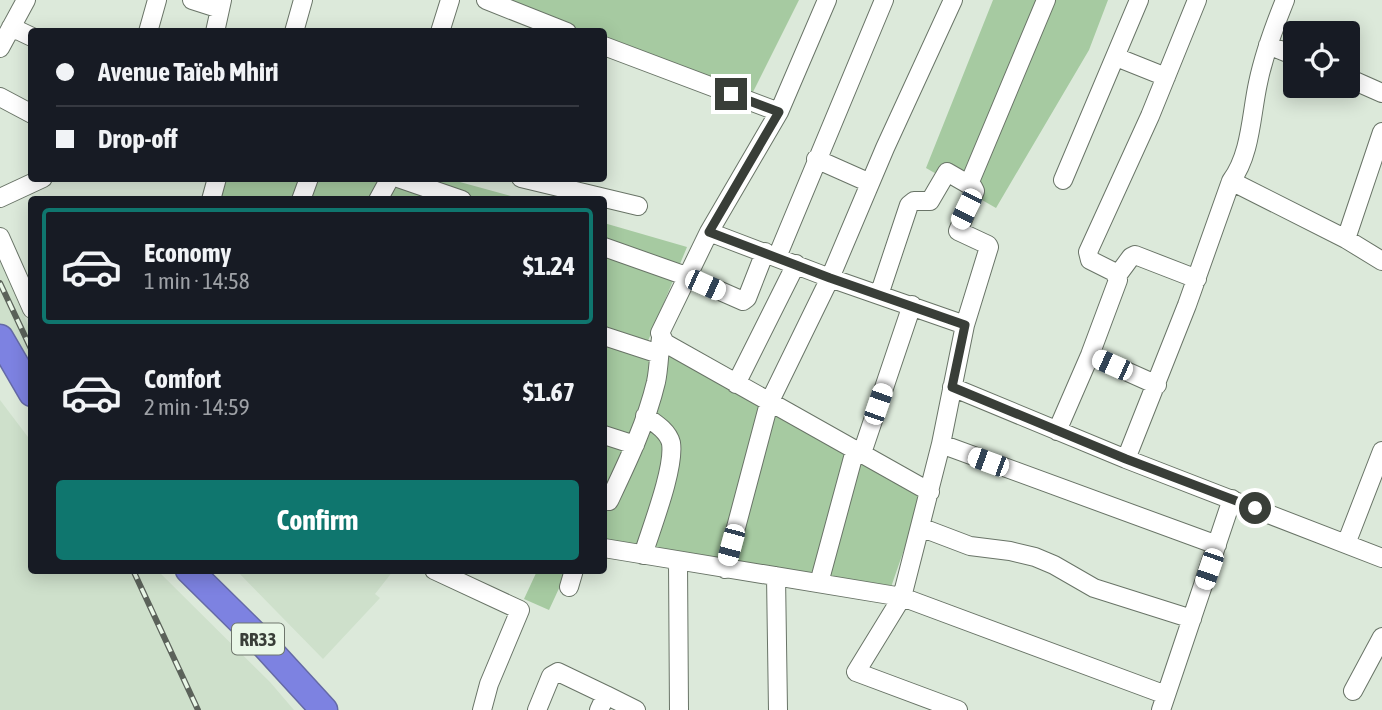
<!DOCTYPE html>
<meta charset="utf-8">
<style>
:root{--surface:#171b24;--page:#20242c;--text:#f1f3f6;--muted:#9ea1a6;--line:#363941;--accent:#0f766e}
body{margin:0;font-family:"Asap Condensed",sans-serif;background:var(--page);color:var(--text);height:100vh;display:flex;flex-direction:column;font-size:26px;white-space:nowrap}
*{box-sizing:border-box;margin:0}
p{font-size:23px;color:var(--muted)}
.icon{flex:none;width:38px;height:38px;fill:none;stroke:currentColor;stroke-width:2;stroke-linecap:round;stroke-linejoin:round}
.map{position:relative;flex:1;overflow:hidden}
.drawer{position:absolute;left:28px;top:196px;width:579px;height:378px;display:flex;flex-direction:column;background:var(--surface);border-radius:7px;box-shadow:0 4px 18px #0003}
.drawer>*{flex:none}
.guide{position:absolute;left:28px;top:28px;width:579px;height:154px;border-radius:7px;box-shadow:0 4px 18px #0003;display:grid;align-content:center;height:154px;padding:0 28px;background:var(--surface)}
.fabs{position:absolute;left:1283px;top:21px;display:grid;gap:14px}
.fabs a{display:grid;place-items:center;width:77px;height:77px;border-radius:7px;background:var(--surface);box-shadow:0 4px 18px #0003;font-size:35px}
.end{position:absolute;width:32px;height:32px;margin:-16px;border:9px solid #393e38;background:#fff;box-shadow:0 0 0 4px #fff}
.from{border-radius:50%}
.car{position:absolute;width:21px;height:42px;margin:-21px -10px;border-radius:9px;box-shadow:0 0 5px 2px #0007;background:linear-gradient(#fff 24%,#345 0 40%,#fff 0 76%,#345 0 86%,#fff 0)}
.guide b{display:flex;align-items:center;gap:24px;height:66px;font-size:26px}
.guide b+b{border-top:2px solid var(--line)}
.guide i{width:18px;height:18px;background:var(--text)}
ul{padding:12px 0 0;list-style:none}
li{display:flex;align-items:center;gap:21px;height:116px;margin:0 14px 10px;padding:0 14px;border:4px solid transparent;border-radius:7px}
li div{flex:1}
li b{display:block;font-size:26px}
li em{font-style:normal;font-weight:700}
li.selected{border-color:var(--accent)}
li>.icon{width:63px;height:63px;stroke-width:1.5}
.button{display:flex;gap:14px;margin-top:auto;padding:14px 28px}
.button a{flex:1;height:80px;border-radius:7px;background:var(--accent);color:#fff;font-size:28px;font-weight:700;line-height:80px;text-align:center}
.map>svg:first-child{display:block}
.built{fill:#cee0cb}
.green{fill:#a6caa1}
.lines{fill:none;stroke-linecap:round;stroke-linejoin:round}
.minor-casing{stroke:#697467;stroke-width:20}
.highway-casing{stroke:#656aa6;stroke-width:29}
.minor{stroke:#fff;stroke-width:18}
.highway{stroke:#7d82e1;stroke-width:26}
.rail-casing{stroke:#5b625a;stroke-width:6}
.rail{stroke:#e9f7e7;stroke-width:3.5;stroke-dasharray:10;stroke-linecap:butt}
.route{stroke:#393e38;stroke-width:9}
.labels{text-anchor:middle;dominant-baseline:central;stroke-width:5;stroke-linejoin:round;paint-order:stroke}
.shield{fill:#e9f7e7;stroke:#6e766c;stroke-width:2}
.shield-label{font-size:19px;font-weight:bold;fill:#393e38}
</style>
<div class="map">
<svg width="1382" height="710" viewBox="0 0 1382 710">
<rect width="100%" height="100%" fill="#dce9da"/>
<path class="built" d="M 0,261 L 31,332 L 31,385 L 0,327 Z
M 0,400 L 31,441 L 32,570 L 158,571 L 270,682 L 294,710 L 0,710 Z
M 237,571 L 393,571 L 375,594 L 380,598 L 323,659 Z"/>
<path class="green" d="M 512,0 L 799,0 L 748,102 L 604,43 L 604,32 L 576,31 L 510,5 Z
M 993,0 L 1108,0 L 1089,50 L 996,208 L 926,168 Z
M 219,178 L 449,179 L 522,199 L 211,200 Z
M 604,223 L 687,247 L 648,341 L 925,489 L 890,590 L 604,540 Z
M 537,571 L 567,571 L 549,610 L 524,599 Z"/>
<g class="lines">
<defs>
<path id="minor" d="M 192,0 L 220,9
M 486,0 L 567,32
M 827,0 L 779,112 L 709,232 L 660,333 L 665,343 L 930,492
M 11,27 L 32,37
M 148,32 L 157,0
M 215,32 L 222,0
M 294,32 L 303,0
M 440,32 L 450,0
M 1268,45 L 1295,56
M 604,46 L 779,112
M 0,48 L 26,0
M 1116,57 L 1166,77
M 1348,78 L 1382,93
M 0,97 L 32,114
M 816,159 L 870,183
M 398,178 L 462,200
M 521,178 L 638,206
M 1063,180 L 1139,0
M 1231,181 L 1346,239 L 1382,261
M 969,184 L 1046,0
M 0,198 L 43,178
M 211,200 L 217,178
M 301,200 L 309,178
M 378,200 L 390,178
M 709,232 L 830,278 L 965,325
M 0,237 L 32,309
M 1346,239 L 1382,132
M 604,247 L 686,276 L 743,301 L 747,298 L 765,252
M 777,257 L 884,0
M 1117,276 L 1131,257 L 1135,255 L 1197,279
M 879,295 L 909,205 L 914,201 L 930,201 L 947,172 L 973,187 L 975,191 L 958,231 L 988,245 L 989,247 L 965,325 L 941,444 L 902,597 L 856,672 L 958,710
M 604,336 L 659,354
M 1090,355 L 1157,385
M 736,384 L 796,264
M 952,387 L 1126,459 L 1382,558
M 1057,431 L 1090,355 L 1118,280 L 1114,272 L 1090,260 L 1088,252 L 1150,116 L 1197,0
M 604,435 L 635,445
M 941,444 L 1217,545
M 862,453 L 912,305
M 1126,459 L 1187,305 L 1231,181 C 1251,154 1251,115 1258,83 C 1264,54 1274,27 1285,0
M 609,501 C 627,463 646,424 656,382 C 659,368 659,352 661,338
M 920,527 L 970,546 L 1010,551 L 1035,557 L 1054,565 L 1094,588 L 1192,619
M 1346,544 L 1382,451
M 604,548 L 902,597 L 1166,695
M 643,555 C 651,529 675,468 671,443 C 668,431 655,423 645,416
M 678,562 L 679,710
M 725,569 L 769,403 L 830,278 L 885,148 L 953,0
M 434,570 L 520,610 L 489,684 L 482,710
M 776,576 L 778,710
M 819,583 L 855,450
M 569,587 L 574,570
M 1353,691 L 1382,637
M 606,695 L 636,710
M 537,710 L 551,676 L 558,672 L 606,695 L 599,710
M 1161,710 L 1232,499"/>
<path id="highway" d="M 0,338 L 32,393
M 189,570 L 258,638 L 324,710"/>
</defs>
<use href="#minor" class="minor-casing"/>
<use href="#highway" class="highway-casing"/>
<use href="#minor" class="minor"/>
<use href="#highway" class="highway"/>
<defs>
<path id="rail" d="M 0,283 L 32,351
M 133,570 L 198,710"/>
</defs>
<use href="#rail" class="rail-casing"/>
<use href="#rail" class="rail"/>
</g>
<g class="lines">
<path class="route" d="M 731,94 L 779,112 L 709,232 L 830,278 L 965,325 L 952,387 L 1126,459 L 1255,508"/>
</g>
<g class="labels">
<rect class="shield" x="232" y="623.5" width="52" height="31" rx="5"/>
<g class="shield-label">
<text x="258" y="639">RR33</text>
</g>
</g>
</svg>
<div class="fabs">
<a><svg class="icon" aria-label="locate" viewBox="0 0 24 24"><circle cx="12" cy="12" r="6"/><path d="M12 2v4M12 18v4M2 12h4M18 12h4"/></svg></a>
</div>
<i class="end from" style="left:1255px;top:508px"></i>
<i class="end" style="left:731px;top:94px"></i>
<i class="car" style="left:966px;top:209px;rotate:206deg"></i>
<i class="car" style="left:705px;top:285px;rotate:114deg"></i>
<i class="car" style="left:1112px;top:365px;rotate:294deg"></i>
<i class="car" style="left:878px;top:404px;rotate:19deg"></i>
<i class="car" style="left:988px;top:462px;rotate:290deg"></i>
<i class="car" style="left:731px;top:545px;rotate:195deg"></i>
<i class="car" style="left:1209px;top:569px;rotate:199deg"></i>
<div class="guide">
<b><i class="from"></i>Avenue Taïeb Mhiri</b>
<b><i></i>Drop-off</b>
</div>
<section class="drawer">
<ul>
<li class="selected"><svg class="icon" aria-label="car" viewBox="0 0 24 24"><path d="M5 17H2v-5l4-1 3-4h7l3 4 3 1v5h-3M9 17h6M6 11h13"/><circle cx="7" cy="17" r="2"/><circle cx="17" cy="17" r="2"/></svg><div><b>Economy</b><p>1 min · 14:58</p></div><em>$1.24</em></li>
<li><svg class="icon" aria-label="car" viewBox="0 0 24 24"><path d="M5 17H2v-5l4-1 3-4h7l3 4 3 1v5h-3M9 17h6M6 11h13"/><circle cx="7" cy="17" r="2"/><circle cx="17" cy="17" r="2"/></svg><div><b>Comfort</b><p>2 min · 14:59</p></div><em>$1.67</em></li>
</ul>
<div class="button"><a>Confirm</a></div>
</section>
</div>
